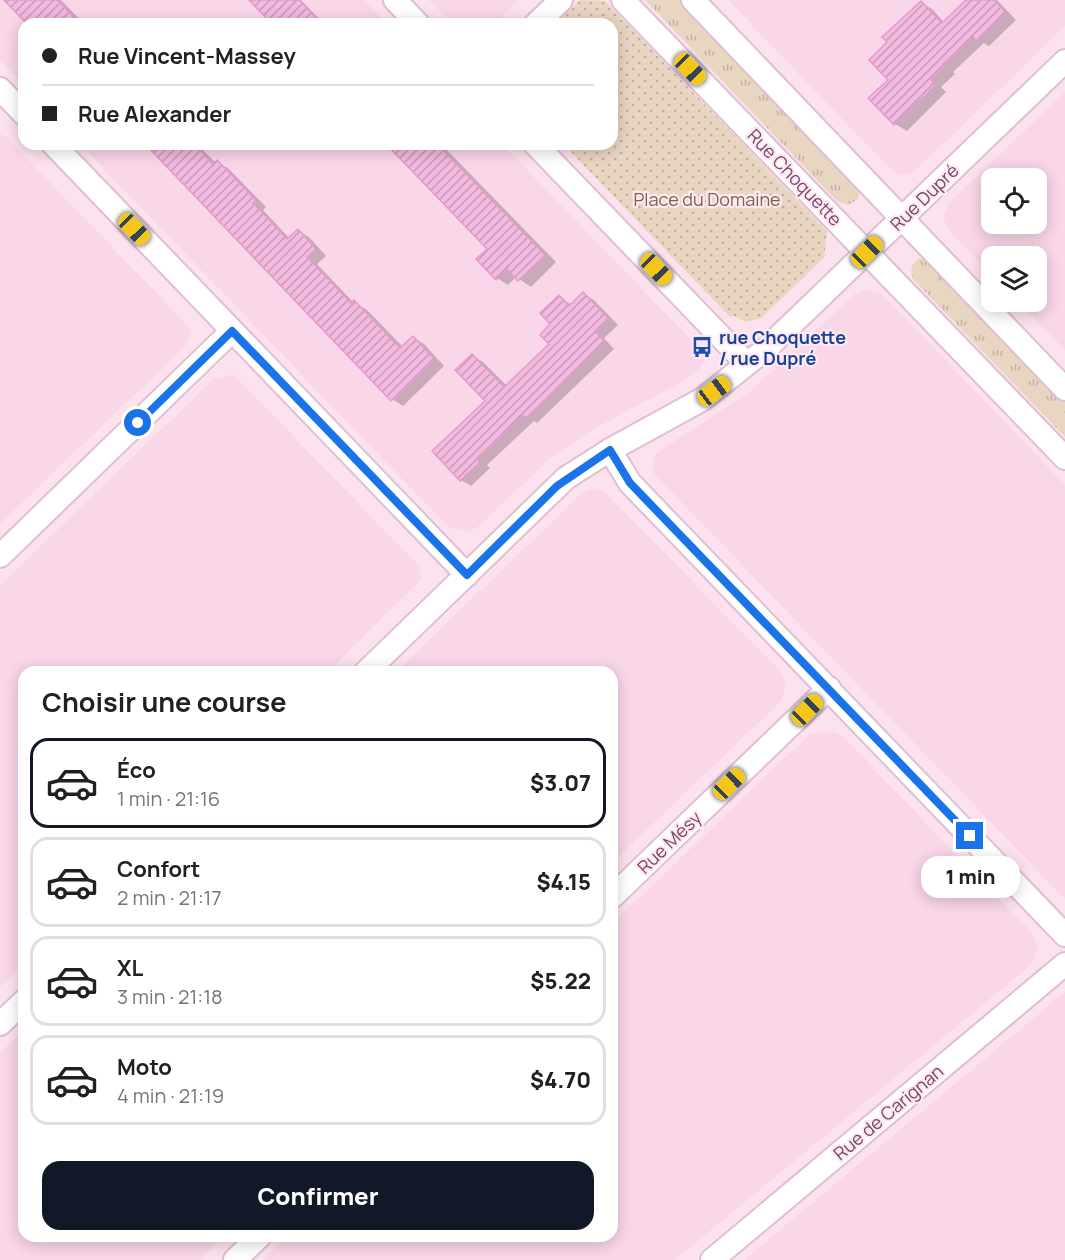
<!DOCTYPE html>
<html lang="fr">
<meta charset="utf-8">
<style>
:root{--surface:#fff;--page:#f2f2f2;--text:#202124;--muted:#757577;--line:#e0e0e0;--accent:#111827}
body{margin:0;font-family:Manrope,sans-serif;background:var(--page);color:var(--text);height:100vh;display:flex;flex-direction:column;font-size:22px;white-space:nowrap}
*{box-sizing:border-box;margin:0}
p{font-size:20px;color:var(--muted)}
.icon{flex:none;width:33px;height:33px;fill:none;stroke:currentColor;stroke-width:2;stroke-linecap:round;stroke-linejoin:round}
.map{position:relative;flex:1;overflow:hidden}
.sheet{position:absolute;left:18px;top:666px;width:600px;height:576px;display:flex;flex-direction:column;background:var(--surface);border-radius:18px;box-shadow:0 3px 15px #0003}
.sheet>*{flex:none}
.banner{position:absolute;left:18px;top:18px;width:600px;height:132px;border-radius:18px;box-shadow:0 3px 15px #0003;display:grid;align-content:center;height:132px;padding:0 24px;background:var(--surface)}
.controls{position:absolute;left:981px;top:168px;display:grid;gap:12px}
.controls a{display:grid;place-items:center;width:66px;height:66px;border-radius:12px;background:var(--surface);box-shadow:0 3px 15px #0003;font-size:30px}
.end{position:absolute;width:27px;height:27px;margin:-14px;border:8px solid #1a73e8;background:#fff;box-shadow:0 0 0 3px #fff}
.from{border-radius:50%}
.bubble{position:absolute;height:42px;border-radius:18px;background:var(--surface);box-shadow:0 3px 15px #0003;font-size:20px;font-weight:800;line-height:42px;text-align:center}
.car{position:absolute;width:18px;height:36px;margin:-18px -9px;border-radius:8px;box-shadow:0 0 4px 2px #0007;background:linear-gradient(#f5c518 24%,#345 0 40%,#f5c518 0 76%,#345 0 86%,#f5c518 0)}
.banner b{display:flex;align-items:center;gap:21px;height:57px;font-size:22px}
.banner b+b{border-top:2px solid var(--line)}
.banner i{width:15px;height:15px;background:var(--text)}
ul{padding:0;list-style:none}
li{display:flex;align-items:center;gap:18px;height:90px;margin:0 12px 9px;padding:0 12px;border:3px solid var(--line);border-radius:18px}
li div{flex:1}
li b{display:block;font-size:22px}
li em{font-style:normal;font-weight:800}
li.current{border-color:var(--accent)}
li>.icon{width:54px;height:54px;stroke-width:1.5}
h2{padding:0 24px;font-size:27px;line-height:72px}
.cta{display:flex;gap:12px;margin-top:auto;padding:12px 24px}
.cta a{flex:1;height:69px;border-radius:18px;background:var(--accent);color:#fff;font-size:24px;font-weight:800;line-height:69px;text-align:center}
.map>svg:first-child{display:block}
.residential{fill:#f9d6e8;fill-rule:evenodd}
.grass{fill:url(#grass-tufts)}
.park{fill:url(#park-dots)}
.shadow{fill:#0003}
.building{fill:url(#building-hatch);stroke:#e49acd;stroke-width:1.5}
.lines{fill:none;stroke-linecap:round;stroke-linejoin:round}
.street-casing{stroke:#e0bed2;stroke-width:26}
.street{stroke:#fff;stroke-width:22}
.route{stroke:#1a73e8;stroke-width:8}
.labels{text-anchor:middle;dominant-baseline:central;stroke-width:4.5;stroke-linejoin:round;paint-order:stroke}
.street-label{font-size:18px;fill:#744967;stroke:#ffe8f3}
.park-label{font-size:18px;fill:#796641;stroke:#ffe8f3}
.transit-label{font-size:18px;font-weight:bold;fill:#164399;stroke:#ffe8f3;text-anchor:start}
</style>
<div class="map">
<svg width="1065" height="1260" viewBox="0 0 1065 1260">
<defs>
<pattern id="grass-tufts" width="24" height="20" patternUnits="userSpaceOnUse" patternTransform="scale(1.5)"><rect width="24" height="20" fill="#e9d6c1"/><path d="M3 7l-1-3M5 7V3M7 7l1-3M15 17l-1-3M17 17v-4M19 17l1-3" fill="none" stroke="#c1b0a1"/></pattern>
<pattern id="park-dots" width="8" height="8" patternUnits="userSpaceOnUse" patternTransform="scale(1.5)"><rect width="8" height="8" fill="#e9d6c1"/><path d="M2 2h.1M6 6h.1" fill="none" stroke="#c1b0a1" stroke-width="1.8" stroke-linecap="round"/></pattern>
<pattern id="building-hatch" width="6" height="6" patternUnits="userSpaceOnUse" patternTransform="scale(1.5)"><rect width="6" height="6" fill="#f2badf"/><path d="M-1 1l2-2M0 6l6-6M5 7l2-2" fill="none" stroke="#c999b9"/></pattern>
</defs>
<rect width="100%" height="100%" fill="#fce2ee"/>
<path class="residential" d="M 0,0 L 364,0 L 387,24 L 24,24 L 24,85 L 0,60 Z
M 429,0 L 519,0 L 494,24 L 453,24 Z
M 728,0 L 1065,0 L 1065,26 L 914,172 L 900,175 L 892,171 Z
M 1065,92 L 1065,350 L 1018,302 L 1036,302 L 1036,256 L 992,256 L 991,274 L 948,230 L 943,216 L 950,202 ZM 992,178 L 1036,178 L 1036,224 L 992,224 Z
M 0,134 L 5,136 L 192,330 L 187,344 L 0,524 Z
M 80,144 L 502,144 L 696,345 L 702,352 L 703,362 L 699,370 L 674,386 L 599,426 L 554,455 L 478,527 L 468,532 L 455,528 L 450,529 Z
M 864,290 L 882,294 L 1065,485 L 1065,899 L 655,475 L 653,468 L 655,455 L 661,450 L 752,390 L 856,293 Z
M 233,374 L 420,567 L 421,580 L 328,672 L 24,672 L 24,964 L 0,987 L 0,585 L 216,377 L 221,379 Z
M 591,489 L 604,491 L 781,672 L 786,685 L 781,701 L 612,863 L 612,672 L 396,672 L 583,492 Z
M 826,731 L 837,733 L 843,737 L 1031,932 L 1038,947 L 1032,964 L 675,1260 L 263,1260 L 287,1236 L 612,1236 L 612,924 L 811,733 L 814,734 Z
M 1065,992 L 1065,1260 L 744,1260 Z
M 24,1029 L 24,1236 L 224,1236 L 199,1260 L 0,1260 L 0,1053 Z"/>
<path class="grass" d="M 645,0 L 682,0 L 858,184 L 860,190 L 858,199 L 848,205 L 837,201 Z
M 927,258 L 1065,399 L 1065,437 L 913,279 C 908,267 914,257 927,258 Z"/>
<path class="park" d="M 580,0 L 605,1 L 827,231 L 824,258 L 761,318 L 746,322 L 734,316 L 730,317 L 563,144 L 612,144 L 612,24 L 555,24 Z"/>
<path class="shadow" d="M 4,0 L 61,0 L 84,24 L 28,24 Z
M 251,0 L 301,0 L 324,24 L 273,24 Z
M 968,0 L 997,0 L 1016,20 L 989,46 L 984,43 L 953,72 L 955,74 L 941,87 L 946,92 L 907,131 L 895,124 L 871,98 L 890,80 L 921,3 L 932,9 L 944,22 Z
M 145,144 L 197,144 L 216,163 L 228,168 L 266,207 L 263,210 L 290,239 L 298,231 L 309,237 L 326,256 L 317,264 L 354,303 L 366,309 L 403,347 L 413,338 L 424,344 L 444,366 L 403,406 L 392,399 Z
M 386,144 L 441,144 L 556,262 L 531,287 L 516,277 L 508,285 L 497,278 L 489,249 Z
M 584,294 L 594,300 L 618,325 L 604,338 L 614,349 L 537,423 L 534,421 L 487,465 L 490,468 L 471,486 L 461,480 L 488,401 L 472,356 L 483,362 L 507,386 L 551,344 L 559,297 L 572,305 Z"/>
<path class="building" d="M 4,0 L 57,0 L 81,24 L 27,24 Z
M 249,0 L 299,0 L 322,24 L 272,24 Z
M 966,0 L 994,0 L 1006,13 L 976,41 L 973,37 L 942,65 L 944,67 L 931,80 L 936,85 L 894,125 L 868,98 L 888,80 L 869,60 L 887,42 L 882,37 L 921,1 L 942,23 Z
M 145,144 L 194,144 L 213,164 L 217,160 L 256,200 L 253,203 L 287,239 L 298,229 L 316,249 L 307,257 L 351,303 L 354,300 L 400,348 L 413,336 L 434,359 L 391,401 Z
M 386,144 L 437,144 L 545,255 L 518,281 L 507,269 L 496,280 L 476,259 L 487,249 Z
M 583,292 L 608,318 L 595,331 L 605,342 L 526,418 L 523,415 L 477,458 L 480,462 L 460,481 L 432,451 L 485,401 L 455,370 L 472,354 L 504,387 L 549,344 L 540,335 L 550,324 L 540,313 L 559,295 L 569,306 Z"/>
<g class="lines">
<defs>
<path id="street" d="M 395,0 L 418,24
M 623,0 L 1065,458
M 693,0 L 1065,389
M 536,24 L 561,0
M 0,89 L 24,114
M 53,144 L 467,575
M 535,144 L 747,364
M 610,450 L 630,483 L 1065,935
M 0,556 L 232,331
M 366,672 L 566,478 L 610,450 L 703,399 L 767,348 L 1065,61
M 612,897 L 829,688
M 0,1024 L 24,1001
M 235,1260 L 260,1236
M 712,1260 L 1065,964"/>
</defs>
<use href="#street" class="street-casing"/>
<use href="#street" class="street"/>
</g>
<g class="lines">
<path class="route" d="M 138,423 L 232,331 L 467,575 L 557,486 L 610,450 L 630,483 L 970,836"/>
</g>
<defs>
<symbol id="bus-bare" viewBox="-9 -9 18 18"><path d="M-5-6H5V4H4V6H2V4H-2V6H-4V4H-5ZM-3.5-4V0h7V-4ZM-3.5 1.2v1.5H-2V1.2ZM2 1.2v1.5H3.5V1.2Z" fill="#1a4fb4" stroke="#ffe8f3" stroke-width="2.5" paint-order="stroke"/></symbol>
</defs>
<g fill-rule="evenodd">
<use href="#bus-bare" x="687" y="332" width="30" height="30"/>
</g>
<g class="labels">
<g class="street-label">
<text transform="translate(795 177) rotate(46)">Rue Choquette</text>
<text transform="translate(924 197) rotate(-44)">Rue Dupré</text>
<text transform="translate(669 842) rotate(-44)">Rue Mésy</text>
<text transform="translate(888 1112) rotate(-40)">Rue de Carignan</text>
</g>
<g class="park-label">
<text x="707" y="199">Place du Domaine</text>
</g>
<g class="transit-label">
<text x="719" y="337">rue Choquette<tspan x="719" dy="21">/ rue Dupré</tspan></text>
</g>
</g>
</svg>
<div class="controls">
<a><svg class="icon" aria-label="locate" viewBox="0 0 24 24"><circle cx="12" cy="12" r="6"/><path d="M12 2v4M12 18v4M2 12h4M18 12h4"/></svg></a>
<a><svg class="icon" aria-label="layers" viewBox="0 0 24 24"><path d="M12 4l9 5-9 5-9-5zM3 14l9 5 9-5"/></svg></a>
</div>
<i class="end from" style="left:138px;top:423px"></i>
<i class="end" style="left:970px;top:836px"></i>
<div class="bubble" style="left:921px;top:856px;width:99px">1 min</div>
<i class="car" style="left:690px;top:69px;rotate:136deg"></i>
<i class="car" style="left:134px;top:229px;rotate:136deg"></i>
<i class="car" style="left:867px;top:252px;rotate:45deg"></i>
<i class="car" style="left:656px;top:269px;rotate:136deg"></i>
<i class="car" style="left:714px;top:391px;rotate:53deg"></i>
<i class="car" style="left:807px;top:710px;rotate:45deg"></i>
<i class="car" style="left:729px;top:784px;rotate:46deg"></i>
<div class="banner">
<b><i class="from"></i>Rue Vincent-Massey</b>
<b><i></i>Rue Alexander</b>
</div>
<section class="sheet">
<h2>Choisir une course</h2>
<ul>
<li class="current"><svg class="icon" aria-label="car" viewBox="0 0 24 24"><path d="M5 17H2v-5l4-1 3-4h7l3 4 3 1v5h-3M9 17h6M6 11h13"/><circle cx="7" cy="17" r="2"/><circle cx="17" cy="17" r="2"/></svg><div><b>Éco</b><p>1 min · 21:16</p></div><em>$3.07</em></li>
<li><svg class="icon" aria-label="car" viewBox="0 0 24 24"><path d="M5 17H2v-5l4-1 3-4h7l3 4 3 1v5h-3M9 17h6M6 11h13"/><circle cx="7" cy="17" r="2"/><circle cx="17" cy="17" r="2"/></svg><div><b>Confort</b><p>2 min · 21:17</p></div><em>$4.15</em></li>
<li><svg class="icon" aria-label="car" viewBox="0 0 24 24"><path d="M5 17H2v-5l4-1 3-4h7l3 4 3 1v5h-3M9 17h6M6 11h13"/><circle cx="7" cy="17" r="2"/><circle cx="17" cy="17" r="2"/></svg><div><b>XL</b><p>3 min · 21:18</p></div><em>$5.22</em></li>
<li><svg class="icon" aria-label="car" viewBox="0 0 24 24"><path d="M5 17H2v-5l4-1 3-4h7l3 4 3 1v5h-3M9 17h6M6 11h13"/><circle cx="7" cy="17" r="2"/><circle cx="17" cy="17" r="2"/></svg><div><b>Moto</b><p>4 min · 21:19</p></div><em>$4.70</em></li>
</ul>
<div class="cta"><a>Confirmer</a></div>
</section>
</div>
